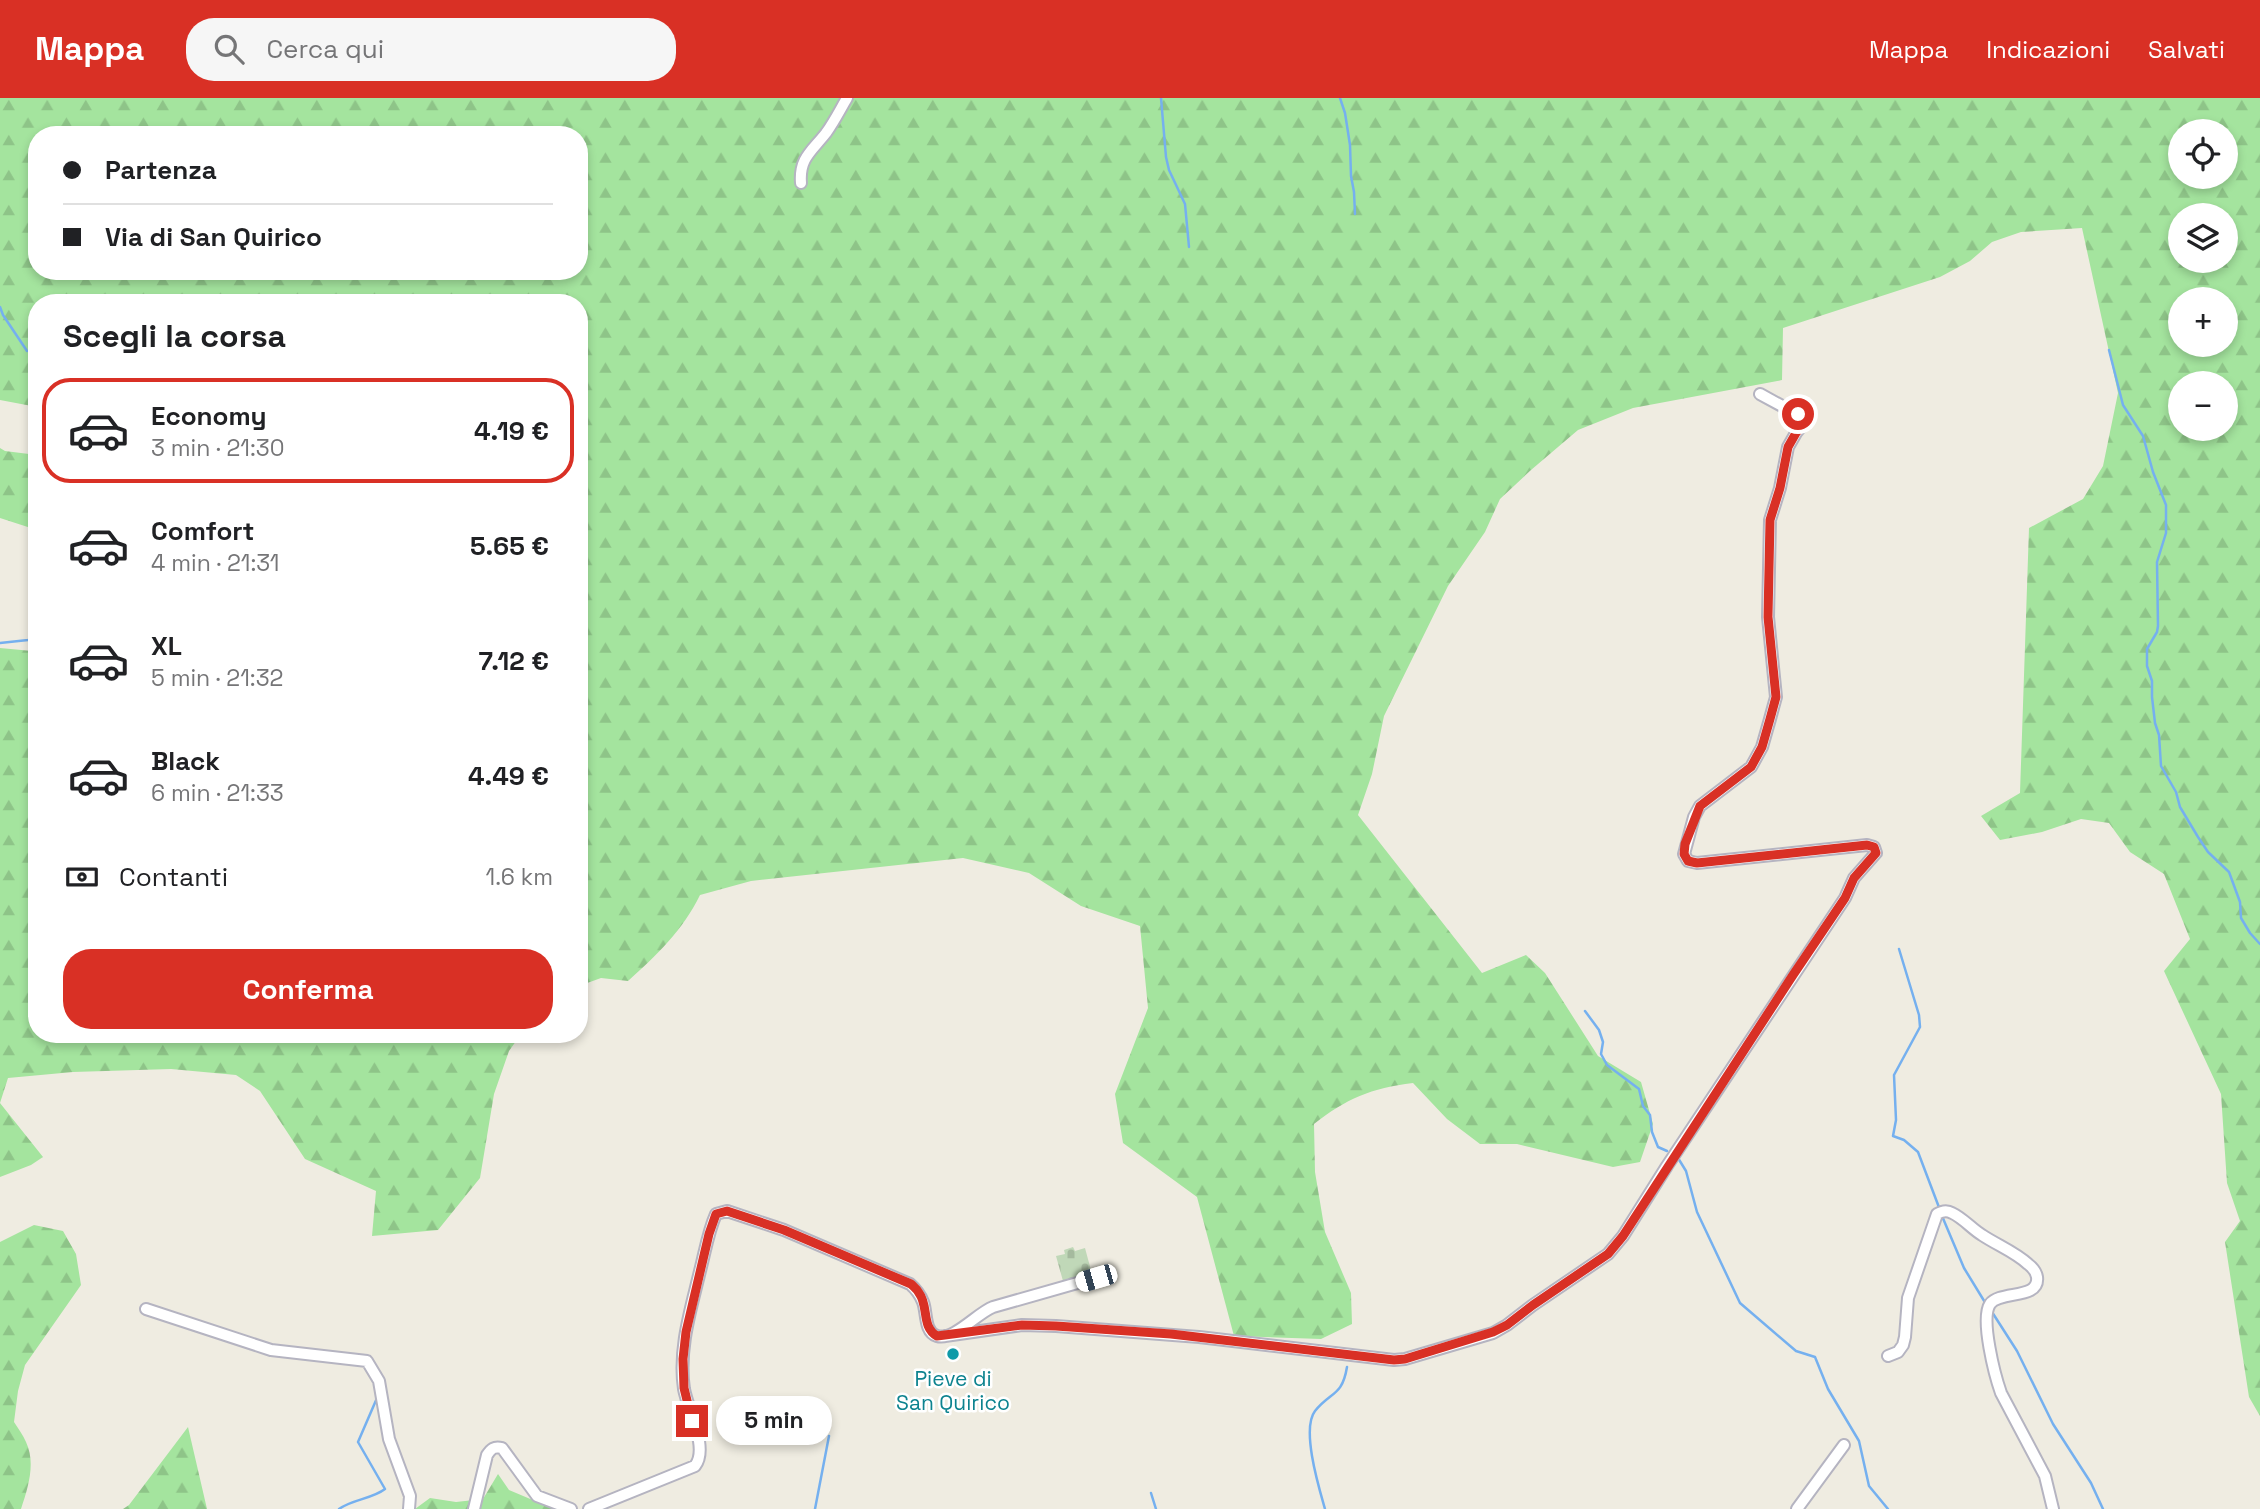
<!DOCTYPE html>
<html lang="it">
<meta charset="utf-8">
<style>
:root{--surface:#fff;--page:#f6f6f6;--text:#202124;--muted:#757577;--line:#e0e0e0;--accent:#d93025}
body{margin:0;font-family:"Space Grotesk",sans-serif;background:var(--page);color:var(--text);height:100vh;display:flex;flex-direction:column;font-size:26px;white-space:nowrap}
*{box-sizing:border-box;margin:0}
p{font-size:23px;color:var(--muted)}
.icon{flex:none;width:38px;height:38px;fill:none;stroke:currentColor;stroke-width:2;stroke-linecap:round;stroke-linejoin:round}
.map{position:relative;flex:1;overflow:hidden}
.details{position:absolute;left:28px;top:196px;width:560px;height:749px;display:flex;flex-direction:column;background:var(--surface);border-radius:28px;box-shadow:0 4px 10px #0003}
.details>*{flex:none}
.top-card{position:absolute;left:28px;top:28px;width:560px;height:154px;border-radius:28px;box-shadow:0 4px 10px #0003;display:grid;align-content:center;height:154px;padding:0 35px;background:var(--surface)}
.buttons{position:absolute;left:2168px;top:21px;display:grid;gap:14px}
.buttons a{display:grid;place-items:center;width:70px;height:70px;border-radius:50%;background:var(--surface);box-shadow:0 4px 10px #0003;font-size:35px}
.end{position:absolute;width:32px;height:32px;margin:-16px;border:9px solid #d93025;background:#fff;box-shadow:0 0 0 4px #fff}
.from{border-radius:50%}
.bubble{position:absolute;height:49px;border-radius:24px;background:var(--surface);box-shadow:0 4px 10px #0003;font-size:23px;font-weight:800;line-height:49px;text-align:center}
.car{position:absolute;width:21px;height:42px;margin:-21px -10px;border-radius:9px;box-shadow:0 0 5px 2px #0007;background:linear-gradient(#fff 24%,#345 0 40%,#fff 0 76%,#345 0 86%,#fff 0)}
.top-card b{display:flex;align-items:center;gap:24px;height:66px;font-size:26px}
.top-card b+b{border-top:2px solid var(--line)}
.top-card i{width:18px;height:18px;background:var(--text)}
ul{padding:0;list-style:none}
li{display:flex;align-items:center;gap:21px;height:105px;margin:0 14px 10px;padding:0 21px;border:4px solid transparent;border-radius:28px}
li div{flex:1}
li b{display:block;font-size:26px}
li em{font-style:normal;font-weight:800}
li.current{border-color:var(--accent)}
li>.icon{width:63px;height:63px;stroke-width:1.5}
h2{padding:0 35px;font-size:32px;line-height:84px}
.pay{display:flex;align-items:center;gap:18px;height:77px;padding:0 35px;font-size:26px}
.pay p{margin-inline-start:auto}
.button{display:flex;gap:14px;margin-top:auto;padding:14px 35px}
.button a{flex:1;height:80px;border-radius:28px;background:var(--accent);color:#fff;font-size:28px;font-weight:800;line-height:80px;text-align:center}
header{display:flex;align-items:center;gap:42px;box-sizing:border-box;height:98px;padding:0 35px;background:var(--accent);color:#fff}
header strong{font-size:33px}
nav{display:flex;gap:38px;margin-inline-start:auto;font-size:24px}
.search{width:490px;height:63px;background:var(--page);display:flex;align-items:center;gap:18px;box-sizing:border-box;padding:0 24px;border-radius:28px;color:var(--muted);font-size:26px}
.map>svg:first-child{display:block}
.forest{fill:url(#forest-firs);fill-rule:evenodd}
.cemetery{fill:url(#cemetery-stones)}
.lines{fill:none;stroke-linecap:round;stroke-linejoin:round}
.stream{stroke:#75b0ef;stroke-width:2.5}
.street-casing{stroke:#b5b4c1;stroke-width:14}
.street{stroke:#fff;stroke-width:10}
.route{stroke:#d93025;stroke-width:9}
.culture-dot{fill:#0f9aa8;stroke:#fff;stroke-width:2.5}
.labels{text-anchor:middle;dominant-baseline:central;stroke-width:5;stroke-linejoin:round;paint-order:stroke}
.culture-label{font-size:21px;fill:#0d838f;stroke:#fff}
</style>
<header>
<strong>Mappa</strong>
<div class="search"><svg class="icon" aria-label="search" viewBox="0 0 24 24"><circle cx="10" cy="10" r="6"/><path d="M15 15l6 6"/></svg>Cerca qui</div>
<nav><a>Mappa</a><a>Indicazioni</a><a>Salvati</a></nav>
</header>
<div class="map">
<svg width="2260" height="1411" viewBox="0 0 2260 1411">
<defs>
<pattern id="forest-firs" width="22" height="20" patternUnits="userSpaceOnUse" patternTransform="scale(1.75)"><rect width="22" height="20" fill="#a4e49e"/><path d="M5 1l3.5 6h-7zM16 11l3.5 6h-7z" fill="#8ec488"/></pattern>
<pattern id="cemetery-stones" width="16" height="16" patternUnits="userSpaceOnUse" patternTransform="scale(1.75)"><rect width="16" height="16" fill="#c0d8b8"/><path d="M2 7V4a2 2 0 0 1 4 0v3zM10 15v-3a2 2 0 0 1 4 0v3z" fill="#a5ba9e"/></pattern>
</defs>
<rect width="100%" height="100%" fill="#efece1"/>
<path class="forest" d="M 0,0 L 2260,0 L 2260,1318 L 2249,1299 L 2225,1144 L 2240,1123 L 2227,1085 L 2221,996 L 2164,873 L 2190,841 L 2164,776 L 2130,754 L 2109,725 L 2081,721 L 2042,734 L 2000,742 L 1981,718 L 2020,695 L 2029,430 L 2083,401 L 2103,368 L 2118,295 L 2082,130 L 2021,134 L 1992,144 L 1970,163 L 1940,179 L 1783,230 L 1782,282 L 1633,310 L 1578,332 L 1531,372 L 1500,401 L 1485,434 L 1448,488 L 1384,618 L 1372,676 L 1358,717 L 1482,875 L 1526,857 L 1545,875 L 1598,958 L 1641,984 L 1653,1026 L 1640,1064 L 1613,1069 L 1517,1046 L 1480,1046 L 1447,1021 L 1413,985 C 1371,990 1346,1001 1314,1026 L 1315,1074 L 1325,1134 L 1351,1195 L 1352,1226 L 1321,1241 L 1234,1238 L 1197,1099 L 1123,1045 L 1115,996 L 1148,910 L 1140,828 L 1081,808 L 1029,775 L 963,760 L 751,783 L 700,797 C 683,832 656,858 628,883 L 601,880 L 579,888 L 579,205 L 37,205 L 37,309 L 0,302 ZM 2180,33 L 2226,33 L 2226,79 L 2180,79 ZM 37,37 L 579,37 L 579,173 L 37,173 ZM 2180,117 L 2226,117 L 2226,163 L 2180,163 ZM 2180,201 L 2226,201 L 2226,247 L 2180,247 ZM 2180,285 L 2226,285 L 2226,331 L 2180,331 Z
M 0,350 L 5,353 L 37,357 L 37,432 L 0,420 Z
M 0,550 L 32,553 L 37,551 L 37,936 L 521,936 L 509,953 L 494,996 L 480,1080 L 438,1132 L 372,1138 L 376,1093 L 305,1061 L 260,993 L 236,977 L 171,971 L 73,974 L 8,980 L 0,1005 Z
M 0,1005 L 43,1059 L 31,1067 L 0,1079 Z
M 34,1127 L 63,1133 L 76,1156 L 81,1187 L 25,1267 L 18,1293 L 14,1324 C 18,1330 23,1337 26,1344 C 36,1365 28,1390 21,1411 L 0,1411 L 0,1144 Z
M 188,1329 L 207,1411 L 123,1411 L 129,1407 Z
M 498,1376 L 509,1392 L 554,1411 L 415,1411 L 430,1400 L 456,1404 L 483,1401 Z"/>
<path class="cemetery" d="M 1073,1149 L 1075,1153 L 1085,1150 L 1092,1176 L 1063,1183 L 1056,1158 L 1065,1156 L 1064,1152 Z"/>
<g class="lines">
<path class="stream" d="M 1161,0 L 1166,59 L 1169,72 L 1185,106 L 1189,149
M 1340,0 L 1345,15 L 1350,47 L 1351,78 L 1354,94 L 1355,116
M 0,209 L 3,217 L 27,253
M 2109,252 L 2123,307 L 2143,338 L 2153,374 L 2166,407 L 2166,435 L 2157,464 L 2158,528 L 2157,534 L 2147,551 L 2147,568 L 2152,583 L 2152,599 L 2155,625 L 2159,637 L 2161,668 L 2176,694 L 2180,709 L 2198,739 L 2208,754 L 2229,774 L 2240,804 L 2241,820 L 2250,835 L 2260,846
M 0,545 L 28,542 L 37,539
M 1899,851 L 1919,917 L 1920,929 L 1894,977 L 1896,1022 L 1893,1038 L 1904,1042 L 1918,1054 L 1940,1112
M 1585,913 L 1599,932 L 1603,944 L 1601,956 L 1607,967 L 1639,991 L 1643,1008 L 1650,1017 L 1652,1034 L 1658,1049 L 1667,1053
M 1678,1060 L 1686,1073 L 1697,1114 L 1740,1205 L 1796,1253 L 1815,1259 L 1828,1291 L 1859,1343 L 1869,1388 L 1888,1411
M 1942,1118 L 1964,1170 L 1986,1206
M 1992,1214 L 2017,1253 L 2053,1326 L 2091,1385 L 2103,1411
M 1151,1395 L 1156,1411
M 339,1411 C 353,1401 372,1401 385,1391 L 358,1344 L 377,1300
M 815,1411 L 829,1338
M 1325,1411 C 1319,1390 1301,1331 1315,1313 C 1331,1293 1342,1299 1347,1269"/>
<defs>
<path id="street" d="M 801,85 C 799,60 812,53 826,35 C 834,24 840,12 847,0
M 146,1211 L 271,1252 L 367,1263 L 379,1283 L 389,1341 L 410,1398 L 409,1411
M 945,1238 L 1022,1227 L 1056,1228 L 1199,1239 L 1394,1262 L 1405,1261 L 1493,1235 L 1507,1227 L 1533,1207 L 1608,1156 L 1623,1138 L 1667,1068 L 1845,800 L 1854,780 L 1876,755 L 1874,749 L 1867,747 L 1697,765 L 1688,763 L 1684,756 L 1694,719 L 1700,708 L 1751,669 L 1762,649 L 1770,621 L 1776,599 L 1768,519 L 1770,422 L 1780,390 L 1788,349 L 1796,335 L 1804,325 L 1804,320 L 1760,296
M 1888,1258 L 1898,1254 L 1903,1247 L 1905,1239 L 1908,1200 L 1937,1116 C 1942,1113 1947,1112 1952,1115 C 1963,1120 1972,1131 1982,1137 C 1997,1147 2015,1154 2028,1166 C 2032,1169 2036,1173 2037,1179 C 2040,1202 2000,1192 1990,1206 C 1980,1221 1995,1278 2001,1295 L 2045,1378 L 2053,1411
M 474,1411 L 487,1357 C 491,1351 494,1348 502,1350 L 537,1398 L 571,1411
M 589,1411 L 695,1368 C 709,1350 688,1313 684,1291 C 678,1251 691,1211 700,1173 C 705,1154 708,1134 716,1116 L 727,1113 L 784,1132 L 910,1186 C 917,1192 920,1196 923,1204 C 927,1214 924,1234 937,1238 C 954,1243 977,1215 993,1209 L 1095,1180
M 1797,1411 L 1844,1347"/>
</defs>
<use href="#street" class="street-casing"/>
<use href="#street" class="street"/>
</g>
<g class="lines">
<path class="route" d="M 692,1323 L 684,1290 L 683,1261 L 686,1234 L 709,1136 L 716,1116 L 727,1113 L 784,1132 L 911,1186 C 914,1189 917,1191 919,1195 C 929,1208 921,1229 937,1238 L 1022,1227 L 1056,1228 L 1171,1236 L 1394,1262 L 1405,1261 L 1493,1234 L 1507,1227 L 1533,1207 L 1608,1156 L 1623,1138 L 1793,877 L 1845,800 L 1854,780 L 1876,755 L 1874,749 L 1867,747 L 1697,765 L 1688,763 L 1684,756 L 1685,746 L 1700,708 L 1751,669 L 1762,649 L 1770,621 L 1776,599 L 1768,519 L 1770,422 L 1780,390 L 1788,349 L 1796,335 L 1804,325 L 1804,320 L 1798,316"/>
</g>
<circle class="culture-dot" cx="953" cy="1256" r="7"/>
<g class="labels">
<g class="culture-label">
<text x="953" y="1280">Pieve di<tspan x="953" dy="24">San Quirico</tspan></text>
</g>
</g>
</svg>
<div class="buttons">
<a><svg class="icon" aria-label="locate" viewBox="0 0 24 24"><circle cx="12" cy="12" r="6"/><path d="M12 2v4M12 18v4M2 12h4M18 12h4"/></svg></a>
<a><svg class="icon" aria-label="layers" viewBox="0 0 24 24"><path d="M12 4l9 5-9 5-9-5zM3 14l9 5 9-5"/></svg></a>
<a>+</a>
<a>−</a>
</div>
<i class="end from" style="left:1798px;top:316px"></i>
<i class="end" style="left:692px;top:1323px"></i>
<div class="bubble" style="left:716px;top:1298px;width:116px">5 min</div>
<i class="car" style="left:1096px;top:1180px;rotate:254deg"></i>
<div class="top-card">
<b><i class="from"></i>Partenza</b>
<b><i></i>Via di San Quirico</b>
</div>
<section class="details">
<h2>Scegli la corsa</h2>
<ul>
<li class="current"><svg class="icon" aria-label="car" viewBox="0 0 24 24"><path d="M5 17H2v-5l4-1 3-4h7l3 4 3 1v5h-3M9 17h6M6 11h13"/><circle cx="7" cy="17" r="2"/><circle cx="17" cy="17" r="2"/></svg><div><b>Economy</b><p>3 min · 21:30</p></div><em>4.19 €</em></li>
<li><svg class="icon" aria-label="car" viewBox="0 0 24 24"><path d="M5 17H2v-5l4-1 3-4h7l3 4 3 1v5h-3M9 17h6M6 11h13"/><circle cx="7" cy="17" r="2"/><circle cx="17" cy="17" r="2"/></svg><div><b>Comfort</b><p>4 min · 21:31</p></div><em>5.65 €</em></li>
<li><svg class="icon" aria-label="car" viewBox="0 0 24 24"><path d="M5 17H2v-5l4-1 3-4h7l3 4 3 1v5h-3M9 17h6M6 11h13"/><circle cx="7" cy="17" r="2"/><circle cx="17" cy="17" r="2"/></svg><div><b>XL</b><p>5 min · 21:32</p></div><em>7.12 €</em></li>
<li><svg class="icon" aria-label="car" viewBox="0 0 24 24"><path d="M5 17H2v-5l4-1 3-4h7l3 4 3 1v5h-3M9 17h6M6 11h13"/><circle cx="7" cy="17" r="2"/><circle cx="17" cy="17" r="2"/></svg><div><b>Black</b><p>6 min · 21:33</p></div><em>4.49 €</em></li>
</ul>
<div class="pay"><svg class="icon" aria-label="cash" viewBox="0 0 24 24"><path d="M3 7h18v10H3z"/><circle cx="12" cy="12" r="2"/></svg>Contanti<p>1.6 km</p></div>
<div class="button"><a>Conferma</a></div>
</section>
</div>
